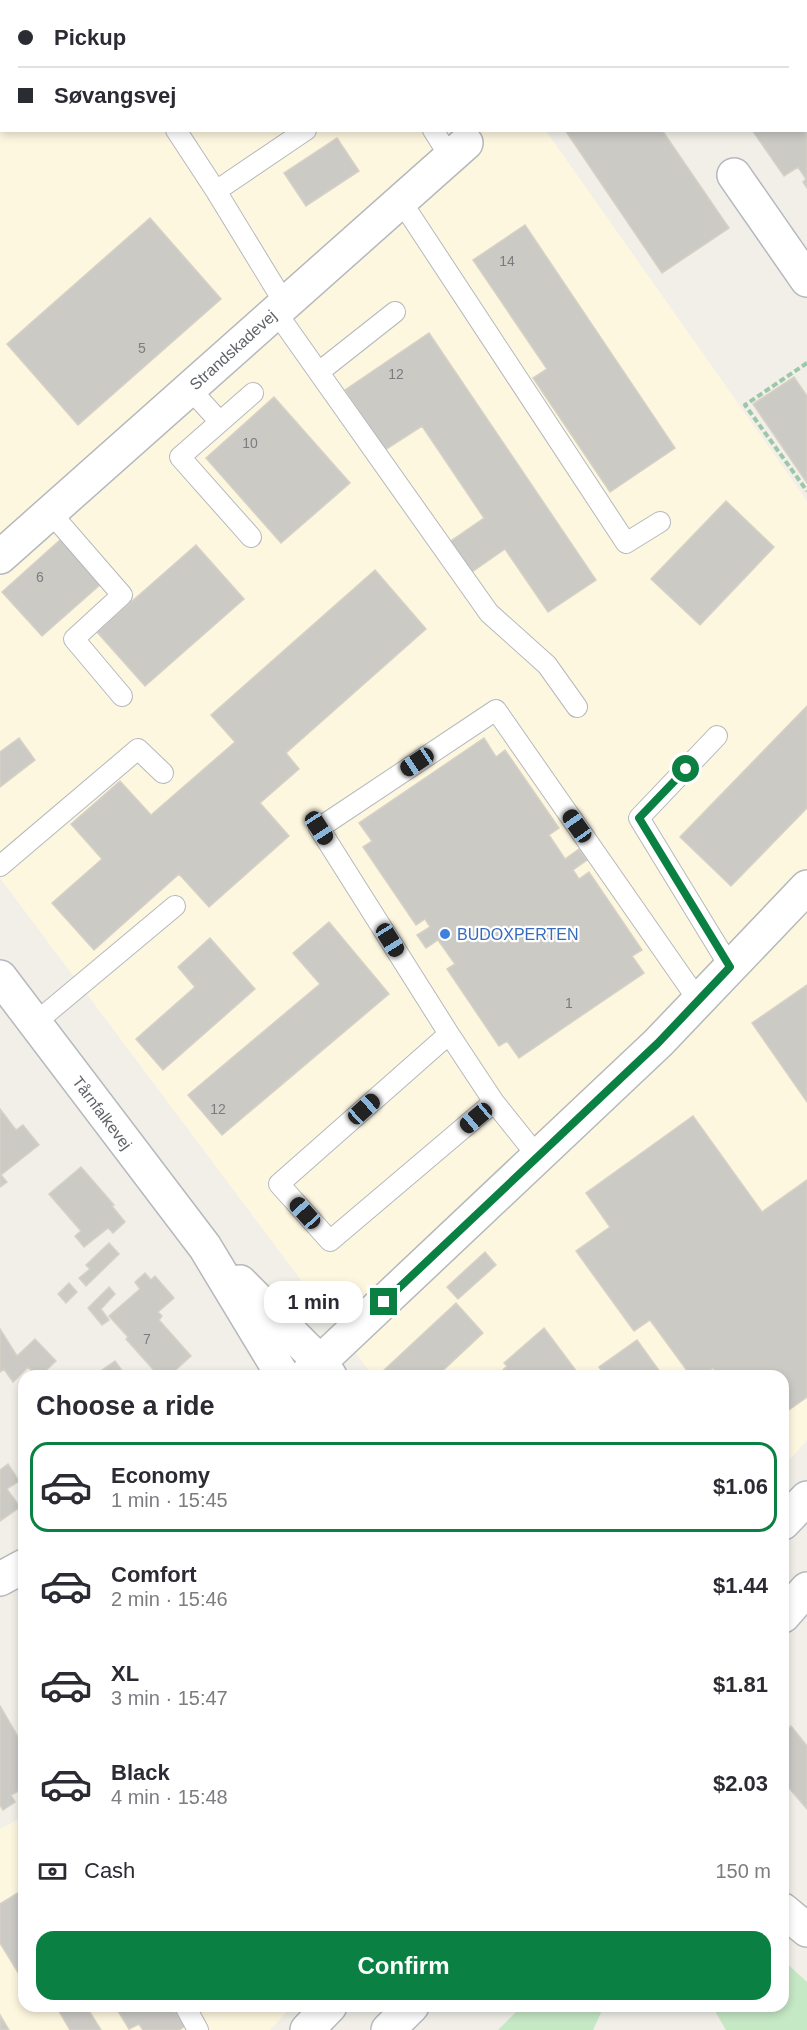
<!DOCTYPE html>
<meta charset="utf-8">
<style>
:root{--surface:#fff;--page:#f2f2f3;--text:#2b2b33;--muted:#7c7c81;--line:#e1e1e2;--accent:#0b8043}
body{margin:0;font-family:Arial,sans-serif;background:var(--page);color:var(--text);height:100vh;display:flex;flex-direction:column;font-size:22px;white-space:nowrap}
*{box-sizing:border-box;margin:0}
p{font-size:20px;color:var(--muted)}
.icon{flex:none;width:33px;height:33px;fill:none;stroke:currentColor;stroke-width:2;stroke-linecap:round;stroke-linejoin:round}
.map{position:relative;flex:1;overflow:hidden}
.details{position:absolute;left:18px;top:1370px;width:771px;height:642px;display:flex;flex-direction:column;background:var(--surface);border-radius:18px;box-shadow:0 3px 9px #0003}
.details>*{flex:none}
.top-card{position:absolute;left:0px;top:0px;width:807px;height:132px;box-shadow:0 3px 9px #0003;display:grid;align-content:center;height:132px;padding:0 18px;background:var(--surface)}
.end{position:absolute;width:27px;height:27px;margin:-14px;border:8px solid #0b8043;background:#fff;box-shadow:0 0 0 3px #fff}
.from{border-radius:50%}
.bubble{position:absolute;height:42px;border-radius:18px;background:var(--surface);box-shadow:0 3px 9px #0003;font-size:20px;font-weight:600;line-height:42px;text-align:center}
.car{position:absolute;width:18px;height:36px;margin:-18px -9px;border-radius:8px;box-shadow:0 0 4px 2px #0007;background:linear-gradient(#222 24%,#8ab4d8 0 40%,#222 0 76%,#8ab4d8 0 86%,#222 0)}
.top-card b{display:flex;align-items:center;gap:21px;height:57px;font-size:22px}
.top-card b+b{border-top:2px solid var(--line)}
.top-card i{width:15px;height:15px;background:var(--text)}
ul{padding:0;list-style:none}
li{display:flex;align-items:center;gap:18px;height:90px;margin:0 12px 9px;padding:0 6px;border:3px solid transparent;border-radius:18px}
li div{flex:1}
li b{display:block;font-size:22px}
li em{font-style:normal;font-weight:600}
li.active{border-color:var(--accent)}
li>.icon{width:54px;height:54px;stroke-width:1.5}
h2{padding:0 18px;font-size:27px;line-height:72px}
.pay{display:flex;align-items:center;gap:15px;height:66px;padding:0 18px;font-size:22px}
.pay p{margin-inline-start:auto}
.action{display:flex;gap:12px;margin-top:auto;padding:12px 18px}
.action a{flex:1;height:69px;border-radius:18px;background:var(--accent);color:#fff;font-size:24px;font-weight:600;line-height:69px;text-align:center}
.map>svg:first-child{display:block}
.commercial{fill:#fef7e0}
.green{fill:#c5e8c5}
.building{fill:#cccac5;stroke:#d6d1c6;stroke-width:1.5}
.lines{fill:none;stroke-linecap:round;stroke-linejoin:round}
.service-casing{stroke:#b5b8bc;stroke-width:22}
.minor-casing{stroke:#b5b8bc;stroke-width:36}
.tertiary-casing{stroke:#b5b8bc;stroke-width:36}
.secondary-casing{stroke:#b6babf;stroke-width:36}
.path{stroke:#9cc7a9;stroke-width:4;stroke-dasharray:6 3;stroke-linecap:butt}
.service{stroke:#fff;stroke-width:20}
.minor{stroke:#fff;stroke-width:33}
.tertiary{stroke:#fff;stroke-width:33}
.secondary{stroke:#fff;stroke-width:33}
.route{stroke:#0b8043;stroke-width:8}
.shop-dot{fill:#3f7fe0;stroke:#fff;stroke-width:2}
.labels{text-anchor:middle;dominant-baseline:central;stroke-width:4.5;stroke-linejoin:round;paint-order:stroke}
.number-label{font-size:14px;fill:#7a7d7f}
.street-label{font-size:16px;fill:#5f6368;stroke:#fff}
.shop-label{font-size:16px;fill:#366cbe;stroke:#fff;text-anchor:start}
</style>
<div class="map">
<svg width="807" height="2030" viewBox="0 0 807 2030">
<rect width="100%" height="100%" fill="#f1efe8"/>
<path class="commercial" d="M 0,0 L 454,0 L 455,1 L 2,2 L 2,130 L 546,131 L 807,501 L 807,1440 L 783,1467 L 783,1376 L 372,1375 L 0,878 Z
M 24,1816 L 24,2006 L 292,2006 L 270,2030 L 0,2030 L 0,1829 Z"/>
<path class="green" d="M 783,1960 L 807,1982 L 807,2030 L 726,2030 L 712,2006 L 783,2006 Z
M 522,2006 L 604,2006 L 593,2030 L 498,2030 Z"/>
<path class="building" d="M 268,0 L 372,0 L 373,2 L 266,2 Z
M 579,0 L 771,0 L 772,2 L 577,2 Z
M 806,51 L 807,53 L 807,188 L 803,182 L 806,179 L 798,167 L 784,176 L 752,130 L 806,130 Z
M 565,130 L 662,130 L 729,228 L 662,273 Z
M 337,138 L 359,171 L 306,206 L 284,173 Z
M 150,218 L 221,299 L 78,425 L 7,344 Z
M 525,225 L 675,448 L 610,492 L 533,378 L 547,369 L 473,260 Z
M 429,333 L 596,580 L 548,612 L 505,549 L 469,574 L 448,543 L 484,518 L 422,426 L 385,450 L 345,390 Z
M 794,377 L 807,396 L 807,483 L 753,404 Z
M 274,397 L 350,483 L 281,543 L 206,458 Z
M 726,501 L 774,547 L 700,625 L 651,579 Z
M 61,539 L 101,584 L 42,636 L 2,592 Z
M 196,545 L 244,599 L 145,686 L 97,632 Z
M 375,570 L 426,629 L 286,753 L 299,769 L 260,803 L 289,836 L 209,907 L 179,874 L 94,950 L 52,903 L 102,859 L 71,824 L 120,781 L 151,815 L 235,742 L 211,715 Z
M 807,706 L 807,808 L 731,886 L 680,837 Z
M 19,738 L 35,760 L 0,787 L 0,752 Z
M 484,738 L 496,757 L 505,750 L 559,828 L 549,835 L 565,859 L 579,849 L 587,860 L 573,870 L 579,879 L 589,872 L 642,950 L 632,956 L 644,973 L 519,1058 L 507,1041 L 499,1046 L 447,969 L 455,964 L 438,940 L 426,948 L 417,935 L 430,927 L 425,919 L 416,925 L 363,847 L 372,841 L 359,823 Z
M 329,922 L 389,994 L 222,1135 L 188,1095 L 320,984 L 293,953 Z
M 210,938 L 255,989 L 163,1070 L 136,1039 L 195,987 L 178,967 Z
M 807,985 L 807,1102 L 752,1023 Z
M 0,1109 L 16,1130 L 23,1125 L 39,1145 L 1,1175 L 7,1182 L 0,1187 Z
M 693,1116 L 762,1212 L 807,1180 L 807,1397 L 783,1414 L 783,1376 L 719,1376 L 713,1368 L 702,1376 L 691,1376 L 650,1320 L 634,1331 L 576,1251 L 610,1227 L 586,1193 Z
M 81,1167 L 114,1205 L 112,1206 L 125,1222 L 113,1233 L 108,1228 L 84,1247 L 75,1236 L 81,1231 L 49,1194 Z
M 109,1243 L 119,1254 L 86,1286 L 79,1278 L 90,1269 L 86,1265 Z
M 485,1252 L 496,1265 L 458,1299 L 447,1287 Z
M 145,1273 L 151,1280 L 155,1276 L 174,1298 L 158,1312 L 162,1316 L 159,1320 L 191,1356 L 169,1376 L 159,1376 L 126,1339 L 128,1337 L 109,1316 L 140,1289 L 135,1282 Z
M 69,1283 L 77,1292 L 66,1303 L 58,1294 Z
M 109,1287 L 115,1294 L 101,1309 L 109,1320 L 102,1325 L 88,1308 Z
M 456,1303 L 483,1333 L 437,1376 L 387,1376 L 383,1371 Z
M 544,1328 L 580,1376 L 497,1376 L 507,1366 L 504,1363 Z
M 0,1329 L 17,1356 L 35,1339 L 56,1361 L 40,1376 L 37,1376 L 28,1367 L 13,1382 L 4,1369 L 0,1372 Z
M 637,1340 L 663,1376 L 605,1376 L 599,1367 Z
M 115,1361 L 126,1376 L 100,1376 L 98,1373 Z
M 8,1464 L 19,1481 L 7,1489 L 20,1507 L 0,1521 L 0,1470 Z
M 0,1706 L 24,1747 L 24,1788 L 11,1795 L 15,1802 L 3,1810 L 0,1805 Z
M 791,1726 L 807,1746 L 807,1809 L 783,1781 L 783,1733 Z
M 24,1889 L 24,1978 L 22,1979 L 0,1943 L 0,1904 Z
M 56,2006 L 86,2006 L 101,2030 L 70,2030 Z
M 115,2006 L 171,2006 L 185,2026 L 179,2030 L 143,2030 L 139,2024 L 129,2029 Z
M 0,2015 L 9,2030 L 0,2030 Z"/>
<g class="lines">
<defs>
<path id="service" d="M 473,0 L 474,2
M 215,2 L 217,0
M 176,130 L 216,191 L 285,304
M 433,130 L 450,157
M 216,191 L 306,130
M 401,201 L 626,543 L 660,522
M 276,312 L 489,613 L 547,665 L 577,707
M 319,372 L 395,312
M 190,389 L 220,422
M 50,512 L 122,595 L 74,639 L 122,696
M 251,537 L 180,457 L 253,393
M 717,736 L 639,818 L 730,967
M 0,866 L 138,749 L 163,773
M 35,1023 L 175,906
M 449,1034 L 319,828 L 496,710 L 698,1000
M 494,1102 L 330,1241 L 279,1184 L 449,1034 L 494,1102 L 538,1157
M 185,2006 L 198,2030"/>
<path id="minor" d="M 734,175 L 807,280
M 0,557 L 466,143
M 305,1376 L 658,1043 L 807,887
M 0,1579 L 24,1566
M 783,1910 L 807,1930"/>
<path id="tertiary" d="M 0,977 L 205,1247 L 283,1376
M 240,1282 L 320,1362 L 330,1376"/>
<path id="secondary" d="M 783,1523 L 807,1498
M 783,1616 L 807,1589
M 307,2030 L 330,2006
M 388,2030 L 412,2006"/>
</defs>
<use href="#service" class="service-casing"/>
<use href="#minor" class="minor-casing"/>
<use href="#tertiary" class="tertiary-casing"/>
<use href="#secondary" class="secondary-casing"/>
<path class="path" d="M 807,363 L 745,405 L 807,491"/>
<use href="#service" class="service"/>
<use href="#minor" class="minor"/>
<use href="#tertiary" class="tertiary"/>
<use href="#secondary" class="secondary"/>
</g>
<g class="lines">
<path class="route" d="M 384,1302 L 658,1043 L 730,967 L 639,818 L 686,769"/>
</g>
<circle class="shop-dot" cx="445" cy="934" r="6"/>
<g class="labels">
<g class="number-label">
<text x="507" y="261">14</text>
<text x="142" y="348">5</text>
<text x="396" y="374">12</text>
<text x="250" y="443">10</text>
<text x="40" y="577">6</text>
<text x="569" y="1003">1</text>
<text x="218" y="1109">12</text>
<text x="147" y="1339">7</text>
</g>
<g class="street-label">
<text transform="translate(233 350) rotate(-42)">Strandskadevej</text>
<text transform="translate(102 1113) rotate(53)">Tårnfalkevej</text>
</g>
<g class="shop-label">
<text x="457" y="934">BUDOXPERTEN</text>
</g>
</g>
</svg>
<i class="end from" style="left:686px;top:769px"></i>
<i class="end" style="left:384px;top:1302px"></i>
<div class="bubble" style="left:264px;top:1281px;width:99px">1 min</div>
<i class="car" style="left:417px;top:762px;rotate:236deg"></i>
<i class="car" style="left:577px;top:826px;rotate:325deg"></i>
<i class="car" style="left:319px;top:828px;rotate:147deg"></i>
<i class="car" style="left:390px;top:940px;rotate:148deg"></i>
<i class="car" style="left:364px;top:1109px;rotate:48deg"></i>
<i class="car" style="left:476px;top:1118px;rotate:230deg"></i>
<i class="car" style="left:305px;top:1213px;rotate:318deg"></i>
<div class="top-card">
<b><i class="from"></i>Pickup</b>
<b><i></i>Søvangsvej</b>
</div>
<section class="details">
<h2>Choose a ride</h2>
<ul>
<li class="active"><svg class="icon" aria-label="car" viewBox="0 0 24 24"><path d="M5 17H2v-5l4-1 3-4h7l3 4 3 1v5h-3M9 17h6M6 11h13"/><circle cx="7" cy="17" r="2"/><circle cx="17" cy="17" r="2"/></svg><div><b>Economy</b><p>1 min · 15:45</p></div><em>$1.06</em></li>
<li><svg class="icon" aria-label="car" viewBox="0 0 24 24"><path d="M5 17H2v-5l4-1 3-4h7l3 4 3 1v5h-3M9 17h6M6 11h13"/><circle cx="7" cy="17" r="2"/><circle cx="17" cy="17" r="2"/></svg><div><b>Comfort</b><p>2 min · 15:46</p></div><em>$1.44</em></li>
<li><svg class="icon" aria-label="car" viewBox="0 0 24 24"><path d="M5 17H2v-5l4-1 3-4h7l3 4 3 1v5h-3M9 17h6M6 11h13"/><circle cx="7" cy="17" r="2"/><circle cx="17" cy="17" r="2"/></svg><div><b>XL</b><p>3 min · 15:47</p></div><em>$1.81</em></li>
<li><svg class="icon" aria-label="car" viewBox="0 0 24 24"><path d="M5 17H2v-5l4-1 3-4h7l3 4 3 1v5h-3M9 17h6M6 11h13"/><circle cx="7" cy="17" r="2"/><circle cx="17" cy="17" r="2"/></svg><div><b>Black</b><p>4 min · 15:48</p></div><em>$2.03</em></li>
</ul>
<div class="pay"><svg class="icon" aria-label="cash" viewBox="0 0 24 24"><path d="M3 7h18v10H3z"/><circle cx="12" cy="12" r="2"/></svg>Cash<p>150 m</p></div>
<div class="action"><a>Confirm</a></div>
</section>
</div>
